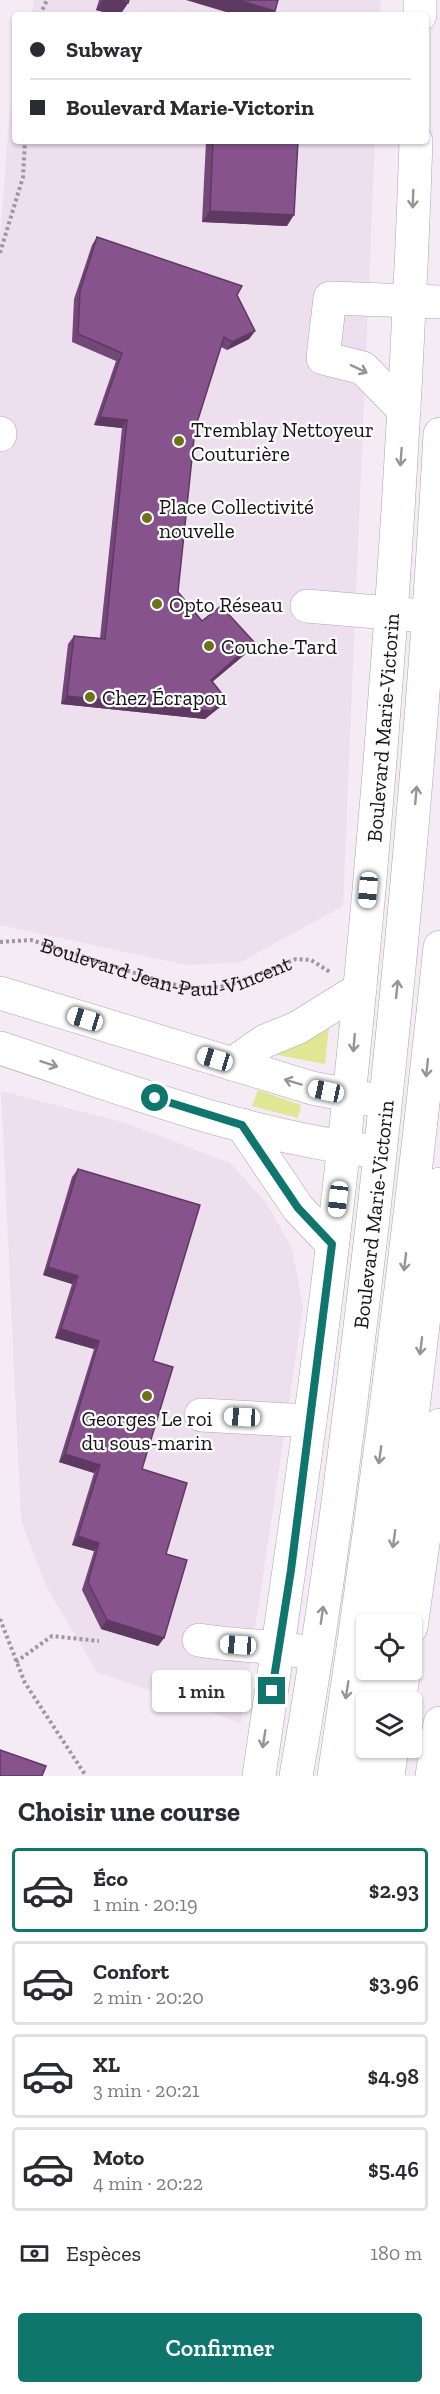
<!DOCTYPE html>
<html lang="fr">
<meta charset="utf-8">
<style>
:root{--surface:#fff;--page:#f7f7f7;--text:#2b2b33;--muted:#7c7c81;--line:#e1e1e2;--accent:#0f766e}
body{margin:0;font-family:"Zilla Slab",serif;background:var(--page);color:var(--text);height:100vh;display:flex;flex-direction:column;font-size:22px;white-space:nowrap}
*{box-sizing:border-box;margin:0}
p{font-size:20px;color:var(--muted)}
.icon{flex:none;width:33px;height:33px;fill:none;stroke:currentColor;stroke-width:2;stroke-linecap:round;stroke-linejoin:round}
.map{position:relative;height:1776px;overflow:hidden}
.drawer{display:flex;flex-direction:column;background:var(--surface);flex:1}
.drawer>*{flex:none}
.hud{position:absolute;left:12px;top:12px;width:417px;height:132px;border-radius:6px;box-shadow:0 2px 4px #0004;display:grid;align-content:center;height:132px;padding:0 18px;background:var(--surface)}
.buttons{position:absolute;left:356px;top:1614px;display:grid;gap:12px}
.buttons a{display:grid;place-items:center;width:66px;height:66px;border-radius:6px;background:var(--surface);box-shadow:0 2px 4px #0004;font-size:30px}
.end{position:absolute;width:27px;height:27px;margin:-14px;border:8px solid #0f766e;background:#fff;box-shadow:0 0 0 3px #fff}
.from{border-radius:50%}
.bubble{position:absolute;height:42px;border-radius:6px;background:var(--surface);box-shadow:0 2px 4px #0004;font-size:20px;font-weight:600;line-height:42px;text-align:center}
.car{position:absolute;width:18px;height:36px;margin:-18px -9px;border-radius:8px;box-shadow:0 0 4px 2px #0007;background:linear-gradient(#fff 24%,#345 0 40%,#fff 0 76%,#345 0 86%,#fff 0)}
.hud b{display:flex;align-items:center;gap:21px;height:57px;font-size:22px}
.hud b+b{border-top:2px solid var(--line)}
.hud i{width:15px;height:15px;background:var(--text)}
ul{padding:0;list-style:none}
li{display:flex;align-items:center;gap:18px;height:84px;margin:0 12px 9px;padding:0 6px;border:3px solid var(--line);border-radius:6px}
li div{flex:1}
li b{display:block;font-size:22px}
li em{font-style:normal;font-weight:600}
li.active{border-color:var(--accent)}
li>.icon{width:54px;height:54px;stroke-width:1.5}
h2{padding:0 18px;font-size:27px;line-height:72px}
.pay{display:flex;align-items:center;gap:15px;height:66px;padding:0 18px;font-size:22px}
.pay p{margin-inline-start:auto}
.action{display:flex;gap:12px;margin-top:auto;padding:12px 18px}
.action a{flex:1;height:69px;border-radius:6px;background:var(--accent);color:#fff;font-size:24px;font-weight:600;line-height:69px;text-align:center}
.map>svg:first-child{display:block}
.built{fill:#eedfef}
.green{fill:#e0e794}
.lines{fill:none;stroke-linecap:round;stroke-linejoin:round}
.minor-casing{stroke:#ada4ae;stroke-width:34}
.highway-casing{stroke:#ada4ae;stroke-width:34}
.path{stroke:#9e979f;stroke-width:4;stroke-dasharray:3 3;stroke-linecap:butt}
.minor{stroke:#fff;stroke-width:33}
.highway{stroke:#fff;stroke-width:33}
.wall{fill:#744779}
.shaded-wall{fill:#5e3a63}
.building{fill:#87538d;stroke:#5e3a63;stroke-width:1.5}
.oneway{stroke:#969596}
.route{stroke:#0f766e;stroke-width:8}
.poi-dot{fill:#6d7117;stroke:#fff;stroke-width:2}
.labels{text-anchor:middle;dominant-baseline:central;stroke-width:4.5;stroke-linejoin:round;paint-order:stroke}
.poi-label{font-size:21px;fill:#161316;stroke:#fff;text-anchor:start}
.street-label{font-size:21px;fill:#161316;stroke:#fff}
</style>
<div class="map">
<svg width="440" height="1776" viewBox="0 0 440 1776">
<rect width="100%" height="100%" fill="#f4ebf5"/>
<path class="built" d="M 34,0 L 381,0 L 380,15 L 31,15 Z
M 15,91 L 15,141 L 375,141 L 343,906 L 241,962 L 186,965 L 0,925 L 0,239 L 9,119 Z
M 1,1091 L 126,1123 L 230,1163 L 265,1201 L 292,1248 L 303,1308 L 241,1723 L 97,1672 L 47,1588 L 21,1520 Z"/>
<path class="green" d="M 329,1027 L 325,1064 L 272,1054 Z
M 258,1090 L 301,1105 L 298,1118 L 252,1106 Z"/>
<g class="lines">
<defs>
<g id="minor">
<path d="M 420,15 L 420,0"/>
<path d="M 404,410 L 363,368 L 323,358 L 330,298 L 440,302"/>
<path d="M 0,435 L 0,433"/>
<path d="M 307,606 L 412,615"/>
<path d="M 0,993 L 312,1088 L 369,1099"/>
<path d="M 0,1048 C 119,1087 239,1134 364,1150"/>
<path d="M 232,1064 L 265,1041 L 297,1028 L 360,989"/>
<path d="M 242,1125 L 298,1208 L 332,1244"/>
<path d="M 201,1415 L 310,1421"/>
<path d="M 199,1640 C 233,1646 266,1645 299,1651"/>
<path id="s2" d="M 259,1776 C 292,1550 326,1324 349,1097 C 382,779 405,460 416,141"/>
<path id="s3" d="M 296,1776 C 329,1591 351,1405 373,1218 C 402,957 426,696 440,434"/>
</g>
<path id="highway" d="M 382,1624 L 411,1425 L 440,1184
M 411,1627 L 440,1425
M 370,1702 L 375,1670
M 399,1702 L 404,1670
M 334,1776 C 376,1501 411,1224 440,947
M 359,1776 L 366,1731
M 388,1776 L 392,1748
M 432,1776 L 440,1723"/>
</defs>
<use href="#minor" class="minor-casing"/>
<use href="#highway" class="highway-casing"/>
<g class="path">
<path d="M 40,15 L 47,0"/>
<path d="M 0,253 L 23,177 L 25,141"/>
<path id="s1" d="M 0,942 L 31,940 L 160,981 L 189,988 L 220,987 L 239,982 L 296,959 L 311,960 L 330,972"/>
<path d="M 0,1619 L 25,1683 L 86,1776"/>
<path d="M 16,1662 L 52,1636 L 99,1641"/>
</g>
<use href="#minor" class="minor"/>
<use href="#highway" class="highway"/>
</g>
<path class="wall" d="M 99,0 L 129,0 L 128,3 L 120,15 L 115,15 L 96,10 Z
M 206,141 L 298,141 L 287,226 L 202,222 Z
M 97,237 L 237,295 L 255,331 L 249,339 L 227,350 L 221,347 L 195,429 L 178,592 L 202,621 L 249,651 L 212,682 L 226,699 L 220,707 L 205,719 L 61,704 L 68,644 L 74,636 L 100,638 L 122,428 L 94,425 L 116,361 L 72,342 L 74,299 L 92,245 Z
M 78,1169 L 153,1361 L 142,1469 L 166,1554 L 164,1638 L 158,1646 L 101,1629 L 82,1590 L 94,1551 L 72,1545 L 94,1473 L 59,1462 L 94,1349 L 55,1338 L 72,1284 L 43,1275 L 72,1177 Z"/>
<path class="shaded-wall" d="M 103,0 L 117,0 L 128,3 L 120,15 L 115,15 L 96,10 Z
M 186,0 L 238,0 L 275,11 L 272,15 L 236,15 Z
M 210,211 L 294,215 L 287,226 L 202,222 Z
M 255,331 L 249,339 L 227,350 L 232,342 Z
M 100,417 L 127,420 L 122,428 L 94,425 Z
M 254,642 L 249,651 L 205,688 L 211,680 Z
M 67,696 L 226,699 L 220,707 L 205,719 L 61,704 Z
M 48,1267 L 78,1276 L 72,1284 L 43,1275 Z
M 61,1329 L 99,1341 L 94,1349 L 55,1338 Z
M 65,1454 L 100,1465 L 94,1473 L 59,1462 Z
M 78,1536 L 99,1543 L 94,1551 L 72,1545 Z
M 107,1620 L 164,1638 L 158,1646 L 101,1629 Z"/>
<path class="building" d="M 117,0 L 129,0 L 128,3 Z
M 238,0 L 278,0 L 275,11 Z
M 213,141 L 298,141 L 294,215 L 210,211 Z
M 97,237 L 242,286 L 237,295 L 255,331 L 232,342 L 224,337 L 195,429 L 178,592 L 202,621 L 221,606 L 254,642 L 211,680 L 226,699 L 211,711 L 67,696 L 74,636 L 105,639 L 127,420 L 100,417 L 122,353 L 78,334 L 80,291 Z
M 78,1169 L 200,1205 L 153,1361 L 173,1367 L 142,1469 L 187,1483 L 166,1554 L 187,1560 L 164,1638 L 107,1620 L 88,1582 L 99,1543 L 78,1536 L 100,1465 L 65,1454 L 99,1341 L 61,1329 L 78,1276 L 48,1267 Z
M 0,1750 L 46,1766 L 42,1776 L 0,1776 Z"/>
<defs><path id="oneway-shaft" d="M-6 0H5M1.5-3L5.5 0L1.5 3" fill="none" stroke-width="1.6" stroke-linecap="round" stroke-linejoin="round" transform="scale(1.5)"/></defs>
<g class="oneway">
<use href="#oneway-shaft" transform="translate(413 199) rotate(92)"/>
<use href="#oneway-shaft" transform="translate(359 369) rotate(25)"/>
<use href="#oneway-shaft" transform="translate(401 457) rotate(94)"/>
<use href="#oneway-shaft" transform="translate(416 795) rotate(-85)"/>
<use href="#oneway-shaft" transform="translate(397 989) rotate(-84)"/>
<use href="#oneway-shaft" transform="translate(354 1043) rotate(95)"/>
<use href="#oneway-shaft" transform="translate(49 1064) rotate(18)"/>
<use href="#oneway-shaft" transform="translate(427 1068) rotate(96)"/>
<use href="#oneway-shaft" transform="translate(293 1082) rotate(-163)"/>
<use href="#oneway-shaft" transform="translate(405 1262) rotate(97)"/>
<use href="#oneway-shaft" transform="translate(421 1346) rotate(97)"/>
<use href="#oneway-shaft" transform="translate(380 1455) rotate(98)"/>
<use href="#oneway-shaft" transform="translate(394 1539) rotate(98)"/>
<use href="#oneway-shaft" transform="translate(322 1615) rotate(-82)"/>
<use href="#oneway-shaft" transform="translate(347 1690) rotate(99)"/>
<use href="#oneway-shaft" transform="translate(264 1739) rotate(99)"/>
</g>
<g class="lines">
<path class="route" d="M 155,1098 L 242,1125 L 298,1208 L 332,1244 L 291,1570 L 272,1691"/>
</g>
<g class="poi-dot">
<circle cx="179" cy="441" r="6"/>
<circle cx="147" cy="518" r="6"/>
<circle cx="157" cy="604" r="6"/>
<circle cx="209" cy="646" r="6"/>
<circle cx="90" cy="697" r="6"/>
<circle cx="147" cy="1396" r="6"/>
</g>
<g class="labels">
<g class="poi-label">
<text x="191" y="429">Tremblay Nettoyeur<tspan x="191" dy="24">Couturière</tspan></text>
<text x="159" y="506">Place Collectivité<tspan x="159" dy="24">nouvelle</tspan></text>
<text x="169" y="604">Opto Réseau</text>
<text x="221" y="646">Couche-Tard</text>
<text x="102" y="697">Chez Écrapou</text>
<text x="147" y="1418" text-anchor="middle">Georges Le roi<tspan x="147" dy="24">du sous-marin</tspan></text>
</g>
<g class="street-label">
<text stroke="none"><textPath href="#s2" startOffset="1056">Boulevard Marie-Victorin</textPath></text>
<text stroke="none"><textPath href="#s1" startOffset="172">Boulevard Jean-Paul-Vincent</textPath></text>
<text stroke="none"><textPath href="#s3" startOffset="567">Boulevard Marie-Victorin</textPath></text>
</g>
</g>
</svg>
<div class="buttons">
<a><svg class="icon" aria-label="locate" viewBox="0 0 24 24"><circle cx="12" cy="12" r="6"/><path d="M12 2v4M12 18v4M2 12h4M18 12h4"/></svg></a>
<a><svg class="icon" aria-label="layers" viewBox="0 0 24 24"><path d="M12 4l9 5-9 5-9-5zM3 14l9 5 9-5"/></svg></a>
</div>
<i class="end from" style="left:155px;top:1098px"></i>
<i class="end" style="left:272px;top:1691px"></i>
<div class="bubble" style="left:152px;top:1670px;width:99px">1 min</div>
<i class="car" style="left:368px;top:890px;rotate:185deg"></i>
<i class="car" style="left:85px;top:1019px;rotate:287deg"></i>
<i class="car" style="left:215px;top:1059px;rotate:287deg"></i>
<i class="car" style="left:326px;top:1091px;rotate:282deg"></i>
<i class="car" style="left:338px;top:1199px;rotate:187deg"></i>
<i class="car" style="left:242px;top:1417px;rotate:273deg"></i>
<i class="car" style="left:238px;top:1645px;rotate:274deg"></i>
<div class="hud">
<b><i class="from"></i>Subway</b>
<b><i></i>Boulevard Marie-Victorin</b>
</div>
</div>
<section class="drawer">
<h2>Choisir une course</h2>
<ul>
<li class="active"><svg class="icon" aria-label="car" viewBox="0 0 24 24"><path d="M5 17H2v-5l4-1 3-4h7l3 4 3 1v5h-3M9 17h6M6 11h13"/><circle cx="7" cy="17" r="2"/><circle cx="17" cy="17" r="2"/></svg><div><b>Éco</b><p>1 min · 20:19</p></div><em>$2.93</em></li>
<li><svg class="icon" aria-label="car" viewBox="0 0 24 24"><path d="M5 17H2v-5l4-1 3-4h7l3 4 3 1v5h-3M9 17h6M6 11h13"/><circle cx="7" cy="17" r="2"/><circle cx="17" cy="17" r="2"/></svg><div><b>Confort</b><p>2 min · 20:20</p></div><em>$3.96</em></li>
<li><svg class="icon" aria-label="car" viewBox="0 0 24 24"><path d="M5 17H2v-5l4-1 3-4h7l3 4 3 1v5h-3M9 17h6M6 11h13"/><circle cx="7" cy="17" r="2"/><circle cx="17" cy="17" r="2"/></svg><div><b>XL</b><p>3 min · 20:21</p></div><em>$4.98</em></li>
<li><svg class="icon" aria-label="car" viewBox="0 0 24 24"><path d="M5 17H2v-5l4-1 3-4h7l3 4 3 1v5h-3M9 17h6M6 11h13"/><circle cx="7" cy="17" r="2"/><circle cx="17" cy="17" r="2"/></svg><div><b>Moto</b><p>4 min · 20:22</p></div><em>$5.46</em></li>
</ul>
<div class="pay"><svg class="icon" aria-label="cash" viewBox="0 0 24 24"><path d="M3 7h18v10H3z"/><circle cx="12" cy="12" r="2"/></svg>Espèces<p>180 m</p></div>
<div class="action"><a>Confirmer</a></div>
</section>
